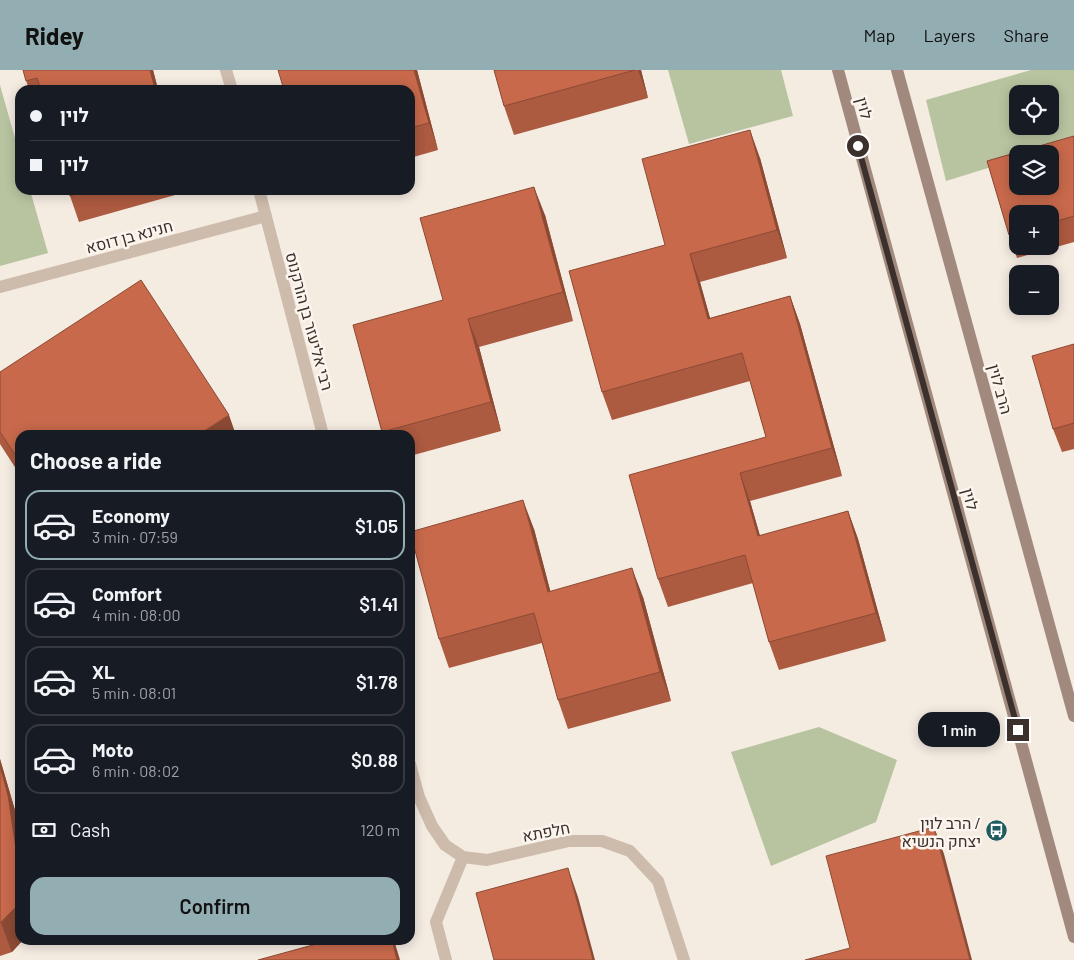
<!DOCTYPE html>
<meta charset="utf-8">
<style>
:root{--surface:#171b24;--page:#20242c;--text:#f1f3f6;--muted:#9ea1a6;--line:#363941;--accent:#92aeb2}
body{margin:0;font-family:Barlow,Heebo,sans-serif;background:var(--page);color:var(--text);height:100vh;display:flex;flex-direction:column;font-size:19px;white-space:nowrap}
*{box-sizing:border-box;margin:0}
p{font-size:16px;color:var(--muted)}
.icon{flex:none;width:28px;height:28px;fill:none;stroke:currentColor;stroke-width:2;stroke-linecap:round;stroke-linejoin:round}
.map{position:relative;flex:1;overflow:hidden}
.side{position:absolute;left:15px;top:360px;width:400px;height:515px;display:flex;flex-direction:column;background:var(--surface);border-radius:15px;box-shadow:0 2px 12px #0003}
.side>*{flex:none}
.top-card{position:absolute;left:15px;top:15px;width:400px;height:110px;border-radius:15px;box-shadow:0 2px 12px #0003;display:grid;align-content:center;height:110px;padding:0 15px;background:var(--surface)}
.controls{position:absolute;left:1009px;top:15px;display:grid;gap:10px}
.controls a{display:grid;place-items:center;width:50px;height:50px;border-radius:10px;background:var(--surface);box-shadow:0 2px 12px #0003;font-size:25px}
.end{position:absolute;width:22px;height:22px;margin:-11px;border:6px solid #3b302b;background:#fff;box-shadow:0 0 0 2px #fff}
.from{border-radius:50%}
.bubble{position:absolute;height:35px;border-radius:15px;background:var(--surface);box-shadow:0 2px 12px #0003;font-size:16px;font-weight:600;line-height:35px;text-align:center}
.top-card b{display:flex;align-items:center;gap:18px;height:48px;font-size:19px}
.top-card b+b{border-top:1px solid var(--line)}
.top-card i{width:12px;height:12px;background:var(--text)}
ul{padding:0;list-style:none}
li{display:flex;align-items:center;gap:15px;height:70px;margin:0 10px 8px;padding:0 5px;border:2px solid var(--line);border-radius:15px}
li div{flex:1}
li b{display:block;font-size:19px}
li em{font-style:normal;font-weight:600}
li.selected{border-color:var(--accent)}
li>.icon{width:45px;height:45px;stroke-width:1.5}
h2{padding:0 15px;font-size:22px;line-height:60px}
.pay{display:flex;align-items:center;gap:12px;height:55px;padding:0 15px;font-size:19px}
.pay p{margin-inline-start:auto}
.primary-button{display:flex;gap:10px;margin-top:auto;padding:10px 15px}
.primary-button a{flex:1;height:58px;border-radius:15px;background:var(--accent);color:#111;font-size:20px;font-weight:600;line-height:58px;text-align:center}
header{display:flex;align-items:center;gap:30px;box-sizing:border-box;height:70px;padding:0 25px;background:var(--accent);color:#111}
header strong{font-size:24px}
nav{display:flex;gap:28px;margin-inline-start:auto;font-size:18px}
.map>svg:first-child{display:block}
.green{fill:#b8c4a0;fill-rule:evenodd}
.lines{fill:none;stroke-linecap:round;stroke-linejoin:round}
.street{stroke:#cdbbac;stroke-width:12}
.secondary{stroke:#a18a7d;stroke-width:12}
.wall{fill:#ac5a40;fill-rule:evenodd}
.shaded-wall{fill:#8c4a34}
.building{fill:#c8694b;stroke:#8c4a34;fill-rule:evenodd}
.route{stroke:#3b302b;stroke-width:6}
.labels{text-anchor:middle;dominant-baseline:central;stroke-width:5;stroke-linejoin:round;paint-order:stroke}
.street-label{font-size:16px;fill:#3b302b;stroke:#fbf5ee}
.poi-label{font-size:16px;fill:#3b302b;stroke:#fbf5ee;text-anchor:end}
</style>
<header>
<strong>Ridey</strong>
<nav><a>Map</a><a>Layers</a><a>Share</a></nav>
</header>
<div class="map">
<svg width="1074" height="890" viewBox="0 0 1074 890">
<rect width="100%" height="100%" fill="#f4ebe1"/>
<path class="green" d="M 668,0 L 781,0 L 793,46 L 689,74 Z
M 1031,0 L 1074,0 L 1074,73 L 1018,84 L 1017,89 L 946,111 L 926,30 ZM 1018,24 L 1050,24 L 1050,56 L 1018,56 Z
M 0,15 L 20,86 L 20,120 L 30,120 L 48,183 L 0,196 Z
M 819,657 L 897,690 L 876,752 L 771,796 L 731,682 Z"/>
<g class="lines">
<path class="street" d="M 226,0 L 232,20
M 259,120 L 323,365
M 0,217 L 266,146
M 410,694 L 419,727 L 432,756 L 445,775 L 463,787 L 487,790 L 569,771 L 602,771 L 630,781 L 658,811 L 684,890
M 446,890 L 436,852 L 463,787"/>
<path class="secondary" d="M 838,0 L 1074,867
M 897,0 L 1074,646"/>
</g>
<path class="wall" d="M 23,0 L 153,0 L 158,19 L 167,20 L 29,20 Z
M 278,0 L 417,0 L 438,80 L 410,88 L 410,20 Z
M 494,0 L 641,0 L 648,28 L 514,65 L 504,36 Z
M 1074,66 L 1074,172 L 1017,188 L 1009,165 L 987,91 ZM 1018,84 L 1050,84 L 1050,116 L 1018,116 ZM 1018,144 L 1050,144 L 1050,176 L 1018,176 Z
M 760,88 L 787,188 L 700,212 L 710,248 L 790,226 L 800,254 L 842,406 L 750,431 L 760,466 L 848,441 L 858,469 L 886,571 L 779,600 L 769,572 L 753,513 L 668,537 L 658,509 L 766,367 L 750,311 L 612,350 L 602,322 L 665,175 Z
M 68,120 L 193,120 L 79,152 Z
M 545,145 L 573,251 L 479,277 L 501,361 L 410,386 L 410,365 L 384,365 L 382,362 L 443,230 Z
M 1074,274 L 1074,379 L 1062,382 L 1053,359 Z
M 0,302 L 20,365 L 20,405 L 0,374 Z
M 534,459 L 550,521 L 643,527 L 671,631 L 568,659 L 558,630 L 542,573 L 449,598 L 439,569 Z
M 0,689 L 19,754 L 20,762 L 20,870 L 23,870 L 12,882 L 0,886 Z"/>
<path class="shaded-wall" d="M 150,0 L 153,0 L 158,20 L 156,20 Z
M 414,0 L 417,0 L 438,80 L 429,53 Z
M 638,0 L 641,0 L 648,28 Z
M 750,60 L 760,88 L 787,188 L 777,160 Z
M 534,117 L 545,145 L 573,251 L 563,222 Z
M 690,184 L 700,212 L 718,277 L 708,249 Z
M 790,226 L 800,254 L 842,406 L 832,378 Z
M 468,249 L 479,277 L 501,361 L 491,332 Z
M 229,345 L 236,365 L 198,365 Z
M 740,403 L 750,431 L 768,494 L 758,466 Z
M 523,430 L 534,459 L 558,550 L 548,522 Z
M 848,441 L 858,469 L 886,571 L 876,543 Z
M 632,498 L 643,527 L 671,631 L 660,602 Z
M 0,689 L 19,754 L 20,762 L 20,794 L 17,785 L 0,696 Z
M 934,757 L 944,784 L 972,890 L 970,890 Z
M 568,798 L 578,827 L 595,890 L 593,890 Z
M 20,833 L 20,870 L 23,870 L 12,882 L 1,853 Z
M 392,870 L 394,870 L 400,890 L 397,890 Z"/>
<path class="building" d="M 23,0 L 150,0 L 155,19 L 165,17 L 166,20 L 41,20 L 37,8 L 26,11 Z
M 278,0 L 414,0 L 429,53 L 410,58 L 410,20 L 284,20 Z
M 494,0 L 635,0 L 504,36 Z
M 750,60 L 777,160 L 690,184 L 708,249 L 790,226 L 832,378 L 740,403 L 758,466 L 848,441 L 876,543 L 769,572 L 745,485 L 658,509 L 629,405 L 766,367 L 742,283 L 602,322 L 569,201 L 665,175 L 642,89 Z
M 1074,66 L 1074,146 L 1050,153 L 1050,144 L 1018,144 L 1018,163 L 1009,165 L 987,91 ZM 1018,84 L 1050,84 L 1050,116 L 1018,116 Z
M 534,117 L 563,222 L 468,249 L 491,332 L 382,362 L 353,255 L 443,230 L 420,148 Z
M 68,120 L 90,120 L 70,126 Z
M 141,210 L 229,345 L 198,365 L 20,365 L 20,392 L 0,362 L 0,302 Z
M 1074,274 L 1074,353 L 1053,359 L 1032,286 Z
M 523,430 L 548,522 L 632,498 L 660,602 L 558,630 L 534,543 L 439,569 L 410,462 Z
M 0,696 L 8,725 L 17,785 L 20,784 L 20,833 L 0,853 Z
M 934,757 L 970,890 L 805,890 L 850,878 L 826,786 Z
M 568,798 L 593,890 L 494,890 L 476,823 Z
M 331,870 L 392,870 L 397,890 L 258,890 Z"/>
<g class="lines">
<path class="route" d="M 858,76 L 1018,660"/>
</g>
<defs>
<symbol id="bus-disc" viewBox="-11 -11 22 22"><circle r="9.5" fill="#1f5a5e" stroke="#fbf5ee"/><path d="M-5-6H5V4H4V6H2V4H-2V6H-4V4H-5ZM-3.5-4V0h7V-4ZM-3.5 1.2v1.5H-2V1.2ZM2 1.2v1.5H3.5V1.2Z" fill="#fff"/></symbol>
</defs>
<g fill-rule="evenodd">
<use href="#bus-disc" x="984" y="748" width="25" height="25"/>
</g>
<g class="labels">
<g class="street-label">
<text transform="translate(865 38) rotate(75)">לוין</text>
<text transform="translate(129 166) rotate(-15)">חנינא בן דוסא</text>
<text transform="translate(310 251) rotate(75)">רבי אליעזר בן הורקנוס</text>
<text transform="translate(1001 319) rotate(75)">הרב לוין</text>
<text transform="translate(971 429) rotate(75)">לוין</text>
<text transform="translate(546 761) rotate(-11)">חלפתא</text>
</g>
<g class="poi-label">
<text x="981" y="752">הרב לוין /<tspan x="981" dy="18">יצחק הנשיא</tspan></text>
</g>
</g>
</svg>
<div class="controls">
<a><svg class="icon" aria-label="locate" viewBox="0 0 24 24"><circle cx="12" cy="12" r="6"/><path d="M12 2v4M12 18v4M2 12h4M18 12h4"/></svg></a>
<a><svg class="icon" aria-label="layers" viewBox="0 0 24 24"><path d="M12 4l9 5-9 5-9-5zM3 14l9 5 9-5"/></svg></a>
<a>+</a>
<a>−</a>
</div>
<i class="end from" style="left:858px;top:76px"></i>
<i class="end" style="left:1018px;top:660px"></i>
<div class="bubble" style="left:918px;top:642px;width:82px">1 min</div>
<div class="top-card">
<b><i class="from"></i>לוין</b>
<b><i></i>לוין</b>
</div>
<section class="side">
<h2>Choose a ride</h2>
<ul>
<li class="selected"><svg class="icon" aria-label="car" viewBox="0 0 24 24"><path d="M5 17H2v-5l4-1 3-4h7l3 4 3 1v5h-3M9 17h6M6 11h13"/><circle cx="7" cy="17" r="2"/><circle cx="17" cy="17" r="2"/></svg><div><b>Economy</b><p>3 min · 07:59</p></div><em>$1.05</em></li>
<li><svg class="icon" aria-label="car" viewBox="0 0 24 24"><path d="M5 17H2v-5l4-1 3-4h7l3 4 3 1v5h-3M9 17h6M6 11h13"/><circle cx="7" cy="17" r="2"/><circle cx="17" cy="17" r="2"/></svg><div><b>Comfort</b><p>4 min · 08:00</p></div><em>$1.41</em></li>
<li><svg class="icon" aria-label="car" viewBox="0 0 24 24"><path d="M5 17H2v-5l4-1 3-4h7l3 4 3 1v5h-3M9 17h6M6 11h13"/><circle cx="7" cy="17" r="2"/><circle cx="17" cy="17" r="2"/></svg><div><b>XL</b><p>5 min · 08:01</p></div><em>$1.78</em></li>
<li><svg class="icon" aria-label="car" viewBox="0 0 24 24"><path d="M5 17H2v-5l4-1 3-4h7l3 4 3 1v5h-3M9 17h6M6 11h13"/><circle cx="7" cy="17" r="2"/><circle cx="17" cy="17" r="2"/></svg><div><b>Moto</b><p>6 min · 08:02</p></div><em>$0.88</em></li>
</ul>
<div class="pay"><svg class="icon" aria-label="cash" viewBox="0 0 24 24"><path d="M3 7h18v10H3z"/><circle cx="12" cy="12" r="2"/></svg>Cash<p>120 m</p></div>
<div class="primary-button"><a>Confirm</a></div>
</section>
</div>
